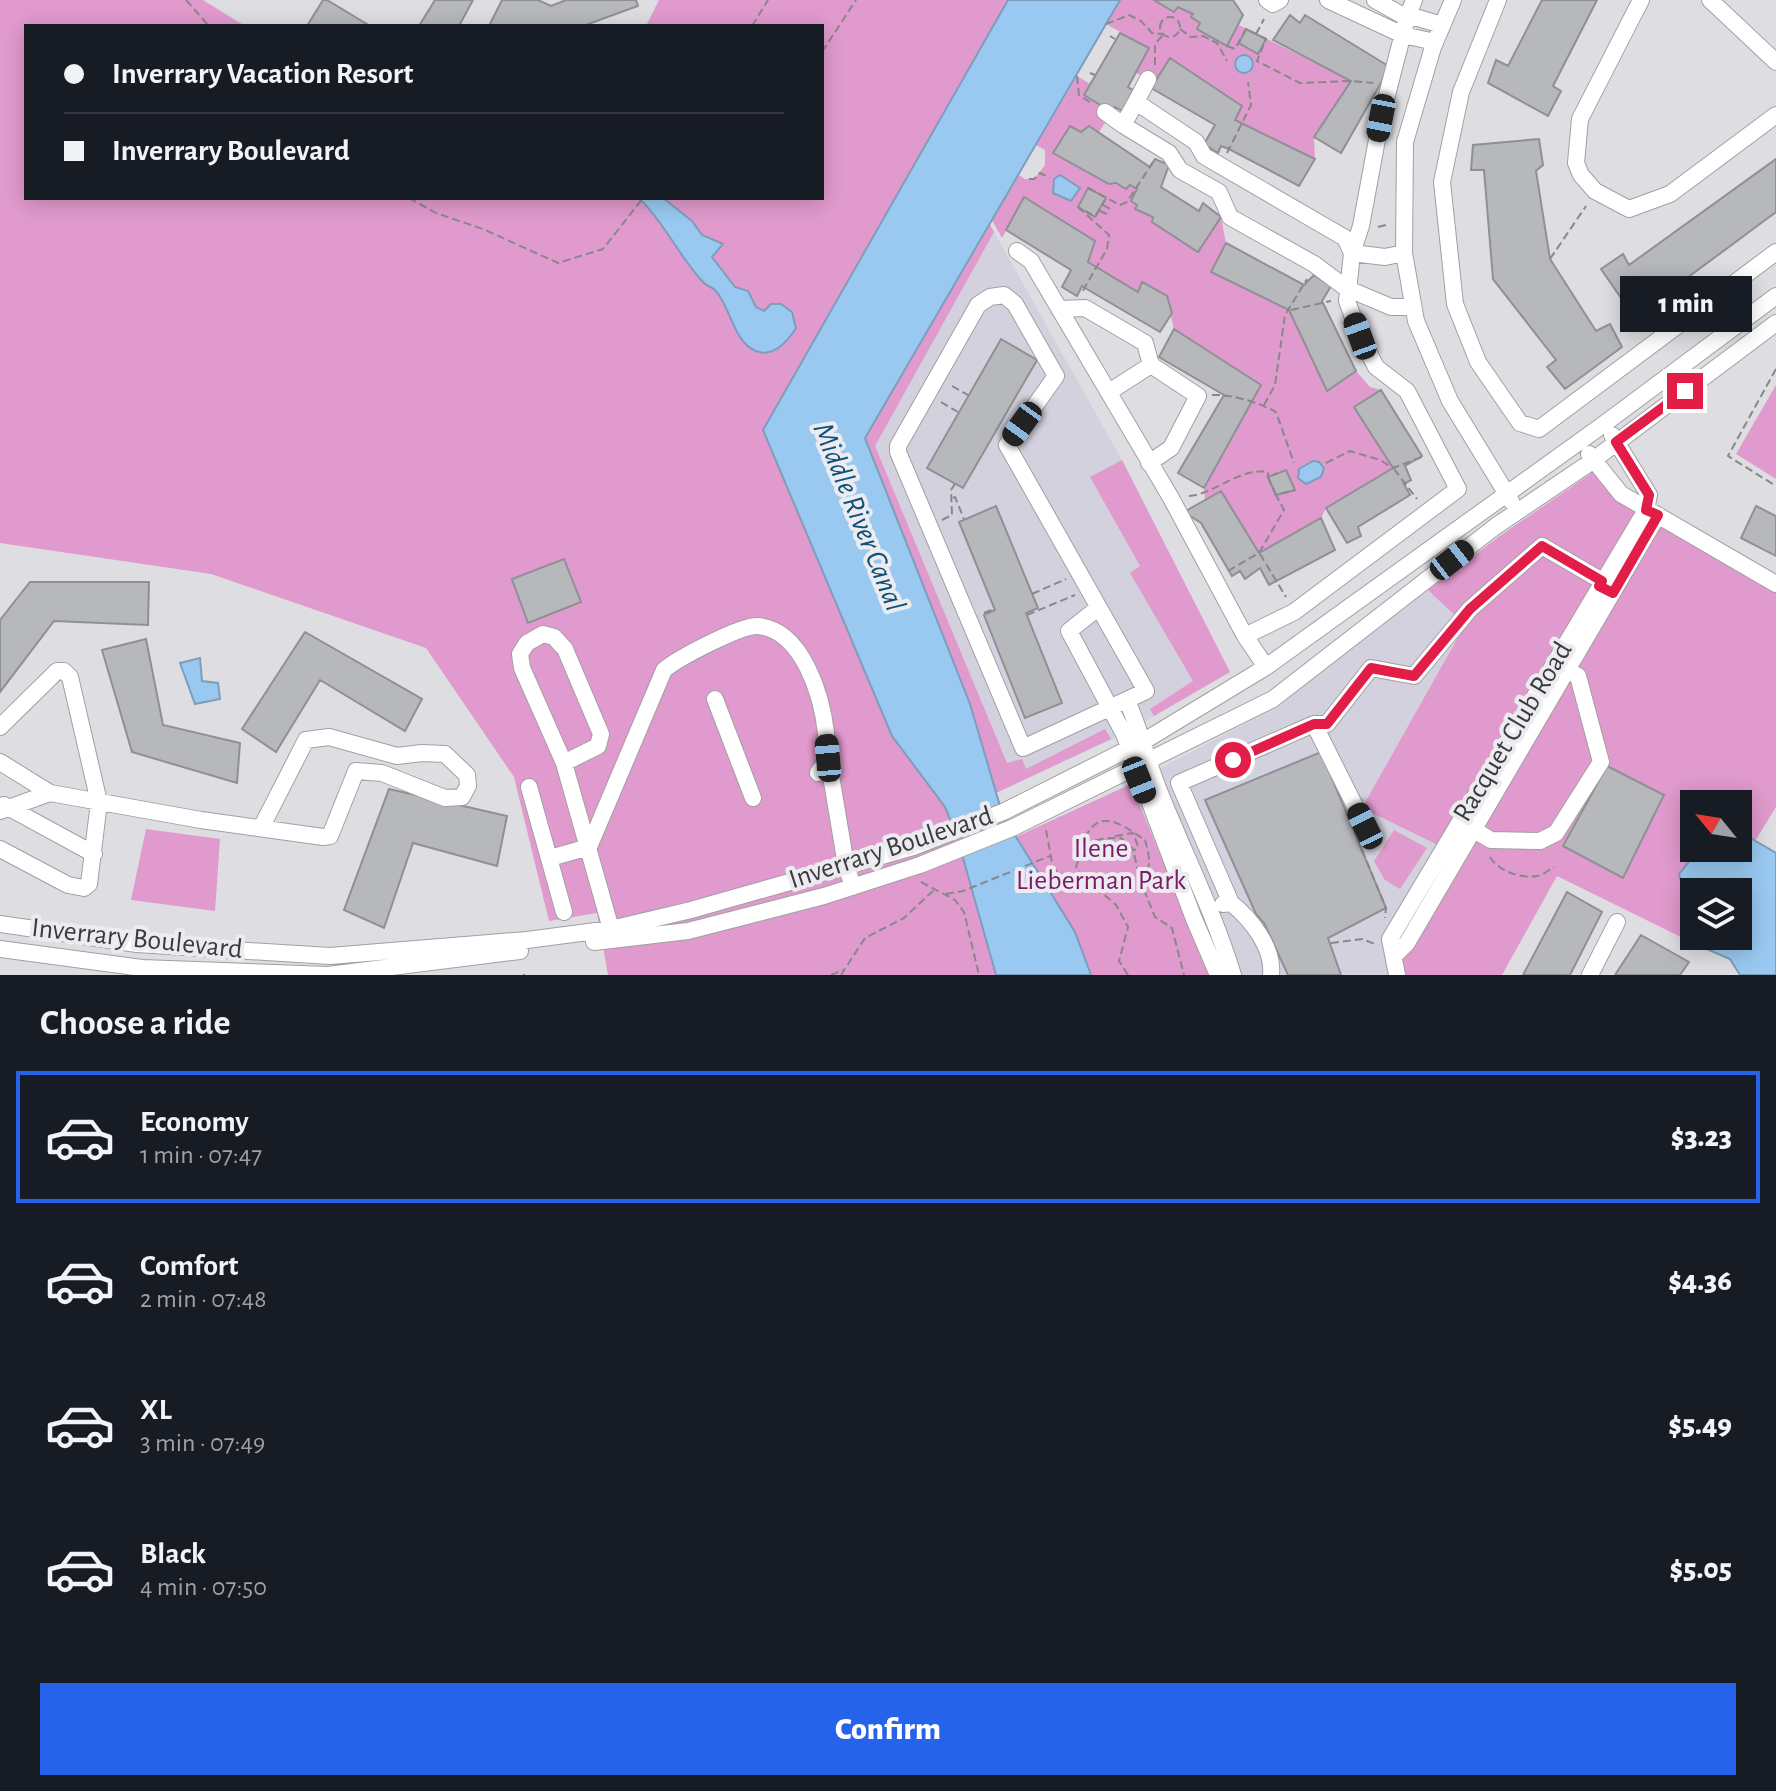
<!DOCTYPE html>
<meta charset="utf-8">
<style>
:root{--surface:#171b24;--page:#20242c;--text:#f1f3f6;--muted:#9ea1a6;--line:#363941;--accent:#2563eb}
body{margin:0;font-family:"Alegreya Sans",sans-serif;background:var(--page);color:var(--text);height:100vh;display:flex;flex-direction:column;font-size:30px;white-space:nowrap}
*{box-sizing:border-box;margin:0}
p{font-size:26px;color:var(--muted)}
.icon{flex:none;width:44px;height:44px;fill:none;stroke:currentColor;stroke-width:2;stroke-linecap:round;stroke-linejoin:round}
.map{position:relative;height:975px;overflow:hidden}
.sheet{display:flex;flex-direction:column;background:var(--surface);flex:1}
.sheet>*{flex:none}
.hud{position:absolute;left:24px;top:24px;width:800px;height:176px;border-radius:0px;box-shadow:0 4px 20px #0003;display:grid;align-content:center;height:176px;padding:0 40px;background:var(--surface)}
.needle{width:52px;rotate:300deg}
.fabs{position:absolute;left:1680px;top:790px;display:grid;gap:16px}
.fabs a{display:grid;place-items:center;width:72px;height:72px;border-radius:0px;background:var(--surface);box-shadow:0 4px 20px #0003;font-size:40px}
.end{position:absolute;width:36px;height:36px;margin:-18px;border:10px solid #e11d48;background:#fff;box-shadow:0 0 0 4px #fff}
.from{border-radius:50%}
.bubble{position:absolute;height:56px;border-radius:0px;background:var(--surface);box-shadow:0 4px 20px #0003;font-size:26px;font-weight:800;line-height:56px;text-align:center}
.car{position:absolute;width:24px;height:48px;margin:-24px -12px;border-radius:10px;box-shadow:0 0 6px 2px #0007;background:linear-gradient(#222 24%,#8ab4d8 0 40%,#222 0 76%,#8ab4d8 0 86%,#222 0)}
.hud b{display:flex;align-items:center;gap:28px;height:76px;font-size:30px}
.hud b+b{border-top:2px solid var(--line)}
.hud i{width:20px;height:20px;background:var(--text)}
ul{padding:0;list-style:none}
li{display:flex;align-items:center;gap:24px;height:132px;margin:0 16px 12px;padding:0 24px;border:4px solid transparent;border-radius:0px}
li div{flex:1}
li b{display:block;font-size:30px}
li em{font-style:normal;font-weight:800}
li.on{border-color:var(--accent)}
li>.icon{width:72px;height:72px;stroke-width:1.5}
h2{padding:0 40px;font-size:36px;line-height:96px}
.primary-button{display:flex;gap:16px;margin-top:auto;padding:16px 40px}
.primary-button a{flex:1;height:92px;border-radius:0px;background:var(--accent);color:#fff;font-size:32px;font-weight:800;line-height:92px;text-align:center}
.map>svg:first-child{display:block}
.built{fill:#d2d1dd}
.green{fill:#e19acd}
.water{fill:#99c9f1;stroke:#7d9ebb;stroke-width:2;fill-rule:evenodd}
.building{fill:#b7b8bc;stroke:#8e9094;stroke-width:2}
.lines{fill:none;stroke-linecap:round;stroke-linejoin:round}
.minor-casing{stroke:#a0a0a4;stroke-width:18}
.path{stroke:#88888b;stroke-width:2;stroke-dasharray:8 4;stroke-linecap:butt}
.minor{stroke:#fff;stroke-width:16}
.route{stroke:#e11d48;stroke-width:10}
.labels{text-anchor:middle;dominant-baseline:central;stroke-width:8;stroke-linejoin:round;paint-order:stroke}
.street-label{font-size:28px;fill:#3b3b3d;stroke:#ecebf0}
.park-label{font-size:28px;fill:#7b1b68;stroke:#ecebf0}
.water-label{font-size:30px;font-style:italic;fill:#0d4f79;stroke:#ecebf0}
</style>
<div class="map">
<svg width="1776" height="975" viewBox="0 0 1776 975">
<rect width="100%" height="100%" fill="#dedee2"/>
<path class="built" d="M 990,225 L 1122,460 L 1230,672 L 1124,734 L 996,793 L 970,704 L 865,438 Z
M 1428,590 L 1466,625 L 1363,808 L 1444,848 L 1397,975 L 1210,975 L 1131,784 L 1276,707 Z"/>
<path class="green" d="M 0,0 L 203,0 L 245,26 L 26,26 L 26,198 L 822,198 L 822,26 L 646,26 L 659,0 L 1008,0 L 763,430 L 892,736 L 945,807 L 963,859 L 996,975 L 608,975 L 597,913 L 549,921 L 514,777 L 426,648 L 211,574 L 0,543 Z
M 1120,0 L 1154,0 L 1174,12 L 1178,7 L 1193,14 L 1192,17 L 1200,23 L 1197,29 L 1226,46 L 1239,25 L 1351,81 L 1314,137 L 1315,159 L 1235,120 L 1241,106 L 1170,58 L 1154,82 L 1136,73 L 1149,48 L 1106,24 Z
M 1077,76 L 1090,84 L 1084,95 L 1112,112 L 1099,132 L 1089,126 L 1081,132 L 1070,126 L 1054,153 L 1109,184 L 1130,185 L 1137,189 L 1131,201 L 1137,205 L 1135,209 L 1153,217 L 1153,222 L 1198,252 L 1221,217 L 1226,243 L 1211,272 L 1289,310 L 1327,391 L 1356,371 L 1370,387 L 1381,390 L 1354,407 L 1393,468 L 1326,508 L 1321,518 L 1259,553 L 1221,492 L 1205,500 L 1204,488 L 1261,385 L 1174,329 L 1166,296 L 1142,282 L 1138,292 L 1088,262 L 1095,241 L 1024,198 L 1002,238 L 992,220 L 1019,175 L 1025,179 L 1034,179 L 1045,165 L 1045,150 L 1036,145 Z
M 990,225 L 994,232 L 875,446 L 1007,763 L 1022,759 L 1026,769 L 1105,729 L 1111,739 L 996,793 L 865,438 Z
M 1776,385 L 1776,479 L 1736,454 Z
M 1122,460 L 1230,672 L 1154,716 L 1150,709 L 1193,681 L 1130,573 L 1140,566 L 1090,477 Z
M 1599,468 L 1603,474 L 1776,584 L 1776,807 L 1755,841 L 1738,833 L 1738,804 L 1694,804 L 1694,848 L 1700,848 L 1679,874 L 1695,944 L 1557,876 L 1502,975 L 1397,975 L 1390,939 L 1444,848 L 1362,808 L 1465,625 L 1428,590 L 1501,535 Z
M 1131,784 L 1210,975 L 1091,975 L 1085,960 L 1011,839 Z
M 146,829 L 220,839 L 215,911 L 131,900 Z
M 1394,830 L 1427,848 L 1400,889 L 1385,880 L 1374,861 Z"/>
<path class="water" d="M 1008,0 L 1120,0 L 865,438 L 970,704 L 1003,816 L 1075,932 L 1091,975 L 996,975 L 956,833 L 945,807 L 892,736 L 763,430 Z
M1235 64a9 9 0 1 1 18 0a9 9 0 1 1-18 0Z
M 1060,175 L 1080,188 L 1071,201 L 1053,193 L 1054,179 Z
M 639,198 L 663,198 L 692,221 L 702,235 L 723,244 L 712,257 L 735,287 L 748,291 L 756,307 L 764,311 L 771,304 L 781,304 L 792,312 L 796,328 C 788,341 773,358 756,351 C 733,342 731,307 715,290 C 712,287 707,286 704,283 C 679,257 665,223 639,198 Z
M 1313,461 L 1319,462 L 1324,468 L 1321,477 L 1306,484 L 1298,478 L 1299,469 Z
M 200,658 L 202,681 L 218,683 L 220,699 L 195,704 L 180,663 Z
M 1740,832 L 1776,853 L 1776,975 L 1740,975 L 1730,959 L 1695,944 L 1679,874 L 1700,848 L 1738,848 L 1738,833 ZM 1694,892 L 1738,892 L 1738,936 L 1694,936 Z"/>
<path class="building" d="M 323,0 L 327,0 L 370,26 L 307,26 Z
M 435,0 L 473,0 L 459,26 L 419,26 Z
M 502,0 L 538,0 L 551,6 L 566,0 L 636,0 L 638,6 L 583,26 L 489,26 Z
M 1154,0 L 1233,0 L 1243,15 L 1227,46 L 1197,29 L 1200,23 L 1191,17 L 1193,14 L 1178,7 L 1174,12 Z
M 1542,0 L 1597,0 L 1553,86 L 1561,91 L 1548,116 L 1488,83 L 1496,60 L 1508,66 Z
M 1290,15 L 1300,23 L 1305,15 L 1390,67 L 1341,153 L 1314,137 L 1351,81 L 1273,40 Z
M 1246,29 L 1266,39 L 1258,54 L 1239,43 Z
M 1120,33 L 1149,48 L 1128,87 L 1136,92 L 1124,112 L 1115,107 L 1112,112 L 1084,95 Z
M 1170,58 L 1242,106 L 1235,120 L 1315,159 L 1299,186 L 1229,149 L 1221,146 L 1218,153 L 1204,144 L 1215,125 L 1151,88 Z
M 1070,126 L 1081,132 L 1089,126 L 1150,167 L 1155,159 L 1169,165 L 1161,187 L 1199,211 L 1203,203 L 1221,217 L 1198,252 L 1152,222 L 1153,217 L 1135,209 L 1137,205 L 1131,201 L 1137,189 L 1130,185 L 1126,189 L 1116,183 L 1109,184 L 1053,153 Z
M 1539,139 L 1543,165 L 1536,171 L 1550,259 L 1596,331 L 1610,324 L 1622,347 L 1565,389 L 1547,367 L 1556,360 L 1493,279 L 1484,170 L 1471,170 L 1473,145 Z
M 1776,159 L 1776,212 L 1656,301 L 1663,312 L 1639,324 L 1601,269 L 1623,254 L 1629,265 Z
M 1088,188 L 1106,198 L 1095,217 L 1078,207 Z
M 1024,197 L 1095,241 L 1088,262 L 1138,292 L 1142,282 L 1167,296 L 1172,313 L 1160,332 L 1085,288 L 1082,286 L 1077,296 L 1062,287 L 1071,270 L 1006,230 Z
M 1226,243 L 1304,285 L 1314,275 L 1331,286 L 1322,301 L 1356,371 L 1327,391 L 1289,310 L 1211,272 Z
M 1174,329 L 1261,385 L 1204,488 L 1178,473 L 1224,395 L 1159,357 Z
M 1001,339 L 1037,360 L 963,488 L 927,468 Z
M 1381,390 L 1422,456 L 1405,466 L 1411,480 L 1404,484 L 1410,495 L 1358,527 L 1361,536 L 1347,543 L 1326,508 L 1393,468 L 1354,407 Z
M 1286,470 L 1295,490 L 1276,495 L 1268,477 Z
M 1221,491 L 1259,553 L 1321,518 L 1335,550 L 1269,585 L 1260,568 L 1245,579 L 1240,571 L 1232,576 L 1201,523 L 1184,512 Z
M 996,506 L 1038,608 L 1026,613 L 1062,703 L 1025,718 L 984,615 L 995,610 L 959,522 Z
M 1756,506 L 1776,516 L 1776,556 L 1741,538 Z
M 564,559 L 581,602 L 528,623 L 512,579 Z
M 30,582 L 149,582 L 148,625 L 54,621 L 0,692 L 0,620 Z
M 305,632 L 422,699 L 405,731 L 320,680 L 276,752 L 242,729 Z
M 146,639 L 163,725 L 240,743 L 237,783 L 132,752 L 102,650 Z
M 1321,752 L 1386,908 L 1328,938 L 1341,975 L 1288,975 L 1264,923 L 1256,914 L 1205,800 Z
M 1607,766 L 1664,795 L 1623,878 L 1563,846 Z
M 389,789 L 507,816 L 497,866 L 413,843 L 384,928 L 344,910 Z
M 1567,892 L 1602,912 L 1570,975 L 1523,975 Z
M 1641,935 L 1689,962 L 1680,975 L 1615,975 Z"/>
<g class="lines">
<defs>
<path id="minor" d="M 1267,0 L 1273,4 L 1280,0
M 1328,0 L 1403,35 L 1435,42
M 1375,0 L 1407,18 L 1418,18 L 1442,25
M 1453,0 L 1433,47 L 1405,142 L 1404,253 L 1416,321 L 1450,401 L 1511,501
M 1498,0 L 1461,92 L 1442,182 L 1455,304 L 1478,362 L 1520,423 L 1539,429 L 1776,252
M 1641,0 L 1580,119 L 1576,163 L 1581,175 L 1595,191 L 1629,209 L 1670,194 L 1776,115
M 1710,0 L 1776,62
M 1136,102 L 1148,79
M 1105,112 L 1123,125
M 1017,251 L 1031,261 L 1171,498 L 1245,636 L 1294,612 L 1458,489 L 1407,391 L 1376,367 L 1360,336 L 1347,301 L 1352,253 L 1361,226 L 1381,118 L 1407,18 L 1414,0
M 1404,253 L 1385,257 L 1352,253 L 1345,238 L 1204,156 L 1196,142 L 1136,102 L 1123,125 L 1169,153 L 1180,170 L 1219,192 L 1230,217 L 1314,264 L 1346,288 L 1391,307 L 1411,307
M 1004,295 L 1015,304 L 1056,376 L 1007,445 L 1146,691 L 1023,748 L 898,452 L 898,446 L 978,305 L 990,297 Z
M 1059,309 L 1085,308 L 1145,343 L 1151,365
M 1109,392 L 1151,365 L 1198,396 L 1171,448 L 1149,463
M 1589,454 L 1621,494 L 1776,584
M 1098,608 L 1069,631 L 1124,734 L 1194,919 L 1218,975
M 1245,636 L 1266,667
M 715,699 L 753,798
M 1127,701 C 1141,731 1147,762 1160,793 C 1184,853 1214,913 1233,975
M 1314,724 L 1327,724 L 1371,668 L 1414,676 L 1470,609 L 1542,546 L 1602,581
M 0,727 L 57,671 L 64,671 L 70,677 L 99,802 L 89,884 L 84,888 L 68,885 L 0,849
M 828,758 L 846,865 L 853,887
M 0,762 L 50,793 L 0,811
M 564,763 L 598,746 L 601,734 L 565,649 L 554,637 L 543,634 L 527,643 L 520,654 L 522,668 L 564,763 L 611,929
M 529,787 L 564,912
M 50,793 L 201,820 L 323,837 L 330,836 L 356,771 L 382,773 L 445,798 L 462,797 L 468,786 L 467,775 L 445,754 L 422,753 L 397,756 L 329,737 L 306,740 L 261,828
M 4,805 L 94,854
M 1474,830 L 1491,840 L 1540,841 L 1556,833 L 1601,762 L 1578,676 L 1568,671
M 550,858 L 589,847 L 664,670 C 678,658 741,625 758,626 C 803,630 822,697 826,733 C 826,740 829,751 828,758 C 827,762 820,769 818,773
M 1231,903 L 1179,783 L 1314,724 L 1365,826
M 1223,904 L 1231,903 C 1251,919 1274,948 1271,975
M 0,924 L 137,944 L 330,956 L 527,940 L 611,929 L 691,910 L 913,847 L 1003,812 L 1144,741 L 1266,667 L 1604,424 L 1776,296
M 594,942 L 688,931 L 824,896 L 920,865 L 1012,828 L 1273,699 L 1496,526 L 1588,464 L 1776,323
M 0,949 L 142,968 L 328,975 L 520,951
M 1394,956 L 1407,943 L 1658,515
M 1397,975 L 1390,939 L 1646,510 L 1649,495 L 1612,435
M 1590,975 L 1617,922"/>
</defs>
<use href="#minor" class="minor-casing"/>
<path class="path" d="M 186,0 L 209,26
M1160 27a10 10 0 1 1 20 0a10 10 0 1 1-20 0Z
M 1106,24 L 1129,15 L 1141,21 L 1152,33 L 1164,34
M 752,26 L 768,0
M 1180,29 L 1191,37 L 1203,36 L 1217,43 L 1227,61
M 1256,34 L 1264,19
M 1110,36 L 1115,39
M 1227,46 L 1235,49 L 1246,29 L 1266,39 L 1257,61 L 1300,83 L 1351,81 L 1373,83
M 822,52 L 856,0
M 1155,65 L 1155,44 L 1163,35
M 1090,73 L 1095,75
M 1077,76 L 1079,95 L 1091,103
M 1227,153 L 1251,105 L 1248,82
M 1029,179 L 1034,179 L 1040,173 L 1050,178
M 1088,188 L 1120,205 L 1127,202 L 1153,162
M 409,198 L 436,213 L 483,229 L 558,263 L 603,249 L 643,198
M 1103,205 L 1110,209
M 1078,207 L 1109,235 L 1107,249 L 1081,294
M 1086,211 L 1095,217 L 1105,200
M 1100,211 L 1107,214
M 1378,227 L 1386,225
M 1550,259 L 1586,206
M 1291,310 L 1331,301
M 1776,369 L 1728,456 L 1776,486
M 952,386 L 968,395
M 1212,395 C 1231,394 1258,402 1276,412 L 1294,463
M 941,402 L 958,412
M 1264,405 L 1275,385 L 1285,315 L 1307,279
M 1326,463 L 1350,451 L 1380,460 L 1393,468 L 1422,457
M 1394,469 L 1417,499
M 1276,495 L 1268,477 L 1278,473
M 1189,496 C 1215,494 1240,467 1268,472 L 1268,477
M 953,498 L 955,497 L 964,519
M 942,520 L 952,515 L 951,490 L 955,484
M 1260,554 L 1286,597
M 1228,571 L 1259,553 L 1284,510 L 1276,495 L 1295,490
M 1032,594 L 1066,579
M 984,613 L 994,609
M 1027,615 L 1075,595
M 1046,830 L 1053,868 L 1070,881 L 1084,880
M 1115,836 L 1133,833 L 1138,846 L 1134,851
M 1082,849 C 1083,842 1084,837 1089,831 C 1104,808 1129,830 1145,840 C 1149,854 1153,869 1141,880
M 1362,850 L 1386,908 L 1385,918
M 1490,857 C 1498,871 1521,879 1537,876 C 1543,875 1549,870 1554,867
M 921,882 L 955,900 L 964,912 L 979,975
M 946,894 L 963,891 L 1050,856
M 1331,943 L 1362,939 L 1375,944
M 524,974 L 524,975
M 831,975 L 843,970
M 841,975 L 865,938 L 904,918 L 934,890
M 1128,975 L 1119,961 L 1128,927 L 1116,905 L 1101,892 L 1087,885 L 1076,867 C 1085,840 1092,838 1121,838 L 1133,849 L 1140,880 L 1155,917 L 1172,928 L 1184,975"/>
<use href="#minor" class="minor"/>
</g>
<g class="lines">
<path class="route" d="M 1233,760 L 1314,724 L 1327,724 L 1371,668 L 1414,676 L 1470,609 L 1542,546 L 1602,581 L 1599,586 L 1613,593 L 1658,515 L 1646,510 L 1649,495 L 1616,442 L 1685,391"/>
</g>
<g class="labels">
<g class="street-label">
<text transform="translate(1513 732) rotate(-59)">Racquet Club Road</text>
<text transform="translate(891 848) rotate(-18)">Inverrary Boulevard</text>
<text transform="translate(137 939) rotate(6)">Inverrary Boulevard</text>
</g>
<g class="park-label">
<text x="1101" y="849">Ilene<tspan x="1101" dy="32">Lieberman Park</tspan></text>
</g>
<g class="water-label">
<text transform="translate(859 517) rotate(68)">Middle River Canal</text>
</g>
</g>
</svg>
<div class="fabs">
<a><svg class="needle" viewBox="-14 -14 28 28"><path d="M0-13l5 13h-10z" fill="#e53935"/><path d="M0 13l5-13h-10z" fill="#9ea1a6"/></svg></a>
<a><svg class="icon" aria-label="layers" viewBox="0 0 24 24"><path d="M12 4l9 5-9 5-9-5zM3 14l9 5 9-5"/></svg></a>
</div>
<i class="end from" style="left:1233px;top:760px"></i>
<i class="end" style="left:1685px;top:391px"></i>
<div class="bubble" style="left:1620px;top:276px;width:132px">1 min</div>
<i class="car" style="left:1381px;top:118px;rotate:191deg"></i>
<i class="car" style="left:1360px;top:336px;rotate:340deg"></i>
<i class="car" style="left:1022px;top:424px;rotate:216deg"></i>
<i class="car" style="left:1452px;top:560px;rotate:52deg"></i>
<i class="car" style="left:828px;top:758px;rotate:355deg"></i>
<i class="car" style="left:1139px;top:780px;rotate:158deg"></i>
<i class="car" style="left:1365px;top:826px;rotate:334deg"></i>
<div class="hud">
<b><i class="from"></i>Inverrary Vacation Resort</b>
<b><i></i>Inverrary Boulevard</b>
</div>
</div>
<section class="sheet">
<h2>Choose a ride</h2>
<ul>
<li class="on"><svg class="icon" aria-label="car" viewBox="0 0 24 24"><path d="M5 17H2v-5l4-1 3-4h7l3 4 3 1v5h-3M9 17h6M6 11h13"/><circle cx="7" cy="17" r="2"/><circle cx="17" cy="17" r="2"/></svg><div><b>Economy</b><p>1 min · 07:47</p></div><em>$3.23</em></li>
<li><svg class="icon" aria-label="car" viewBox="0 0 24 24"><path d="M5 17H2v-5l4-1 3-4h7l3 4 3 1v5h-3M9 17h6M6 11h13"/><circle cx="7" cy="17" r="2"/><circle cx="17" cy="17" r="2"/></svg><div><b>Comfort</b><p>2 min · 07:48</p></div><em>$4.36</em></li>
<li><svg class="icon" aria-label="car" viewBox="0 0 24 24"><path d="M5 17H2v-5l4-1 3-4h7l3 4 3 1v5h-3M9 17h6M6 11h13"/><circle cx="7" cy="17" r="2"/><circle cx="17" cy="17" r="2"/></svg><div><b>XL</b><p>3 min · 07:49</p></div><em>$5.49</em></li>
<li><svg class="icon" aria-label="car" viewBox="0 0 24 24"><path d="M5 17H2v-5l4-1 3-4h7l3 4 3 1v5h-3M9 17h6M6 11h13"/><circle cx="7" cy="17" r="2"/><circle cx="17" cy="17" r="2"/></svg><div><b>Black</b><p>4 min · 07:50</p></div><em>$5.05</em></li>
</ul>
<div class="primary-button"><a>Confirm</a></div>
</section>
